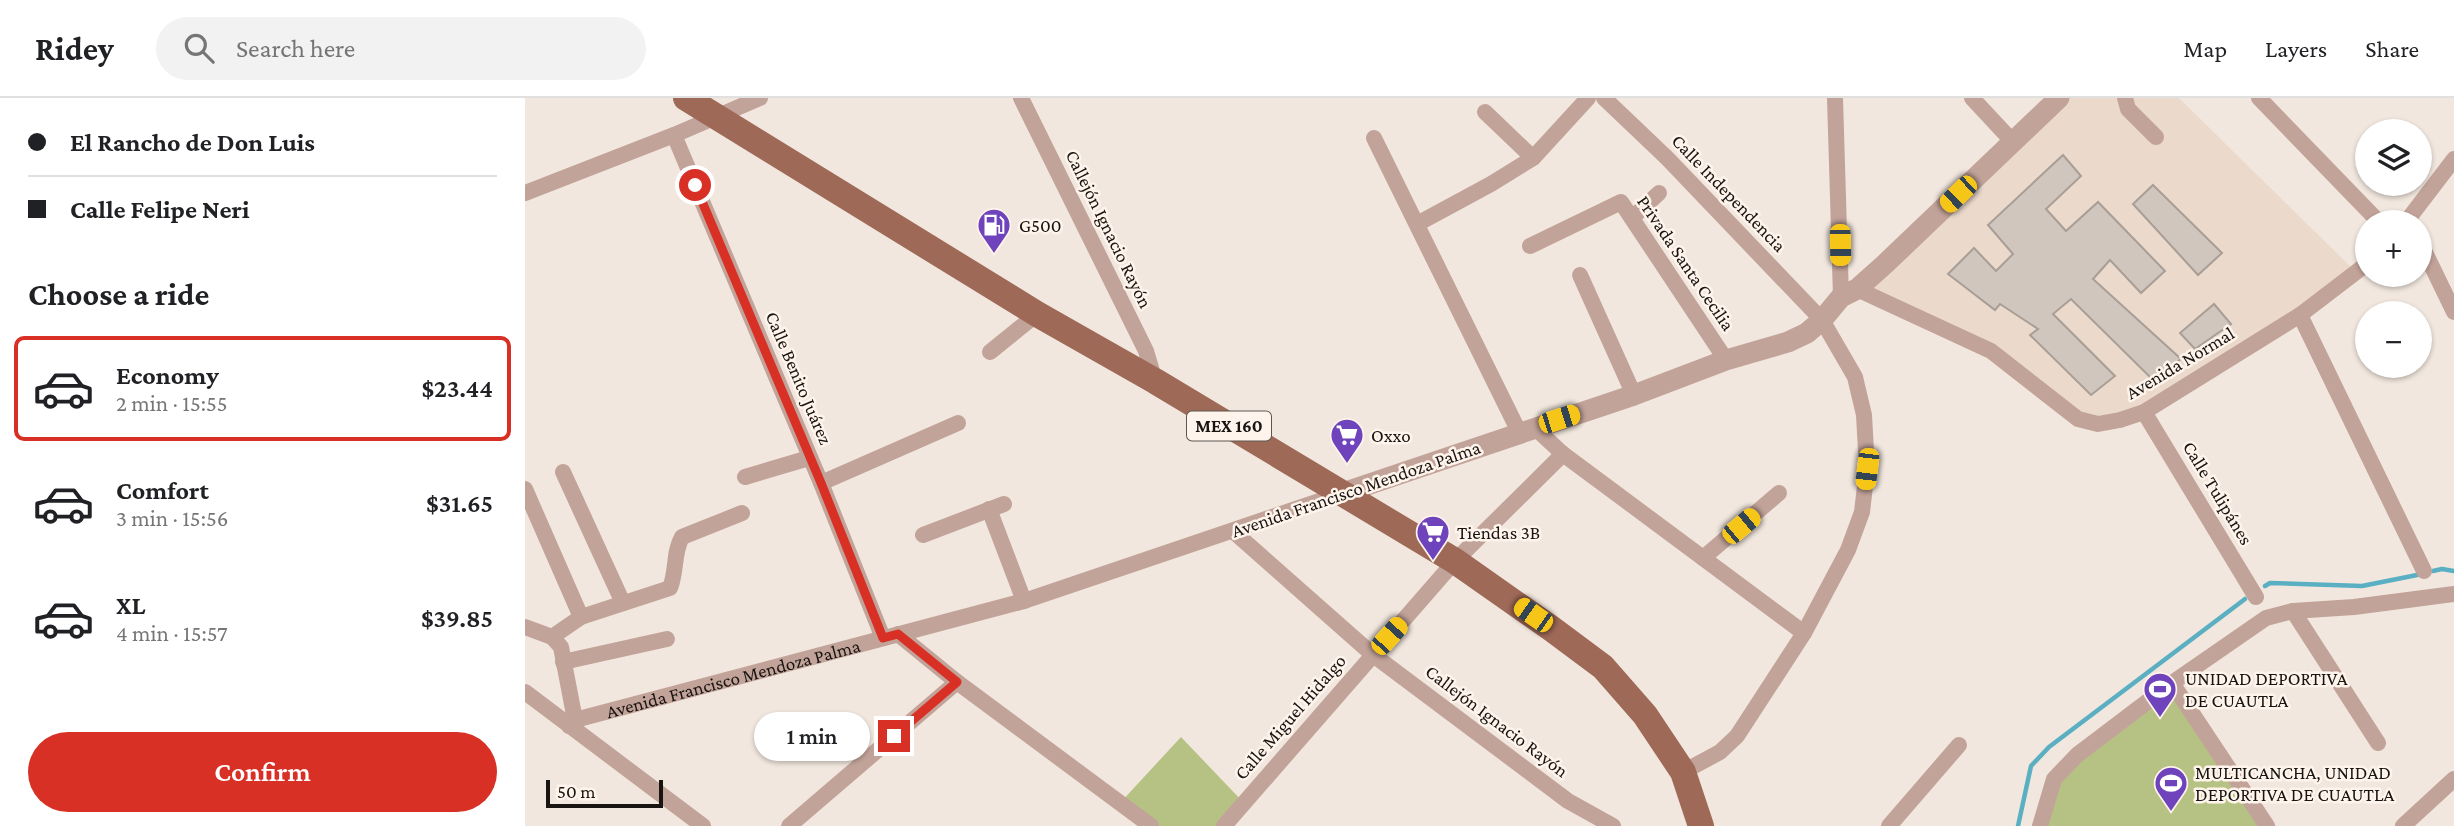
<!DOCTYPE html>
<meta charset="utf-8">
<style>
:root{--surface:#fff;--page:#f2f2f2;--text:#202124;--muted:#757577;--line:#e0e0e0;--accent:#d93025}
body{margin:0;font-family:"Crimson Pro",serif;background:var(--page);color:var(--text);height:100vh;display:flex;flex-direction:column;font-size:26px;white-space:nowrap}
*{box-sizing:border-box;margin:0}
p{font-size:23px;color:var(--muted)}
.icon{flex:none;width:38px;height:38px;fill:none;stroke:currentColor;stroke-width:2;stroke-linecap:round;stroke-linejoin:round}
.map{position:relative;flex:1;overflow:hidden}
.details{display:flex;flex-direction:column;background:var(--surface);width:525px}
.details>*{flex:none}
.banner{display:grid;align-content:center;height:154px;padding:0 28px;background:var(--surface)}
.tools{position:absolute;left:1830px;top:21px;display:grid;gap:14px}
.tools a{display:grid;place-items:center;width:77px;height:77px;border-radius:50%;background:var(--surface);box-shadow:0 2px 5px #0004;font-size:35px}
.scale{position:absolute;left:21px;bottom:18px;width:117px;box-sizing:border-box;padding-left:7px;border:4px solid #181411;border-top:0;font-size:19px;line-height:24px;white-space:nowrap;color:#181411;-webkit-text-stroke:5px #fff4eb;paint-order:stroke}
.end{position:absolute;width:32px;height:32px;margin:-16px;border:9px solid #d93025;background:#fff;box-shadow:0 0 0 4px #fff}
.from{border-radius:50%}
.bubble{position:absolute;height:49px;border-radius:24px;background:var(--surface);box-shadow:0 2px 5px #0004;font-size:23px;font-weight:600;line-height:49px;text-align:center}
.car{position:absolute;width:21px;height:42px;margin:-21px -10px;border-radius:9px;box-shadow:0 0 5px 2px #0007;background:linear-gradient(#f5c518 24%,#345 0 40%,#f5c518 0 76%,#345 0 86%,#f5c518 0)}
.banner b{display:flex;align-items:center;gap:24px;height:66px;font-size:26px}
.banner b+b{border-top:2px solid var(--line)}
.banner i{width:18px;height:18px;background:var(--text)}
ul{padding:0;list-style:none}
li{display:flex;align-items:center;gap:21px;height:105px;margin:0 14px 10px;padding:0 14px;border:4px solid transparent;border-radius:10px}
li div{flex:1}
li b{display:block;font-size:26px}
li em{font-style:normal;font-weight:600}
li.active{border-color:var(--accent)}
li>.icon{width:63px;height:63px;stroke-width:1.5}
h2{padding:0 28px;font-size:32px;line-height:84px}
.primary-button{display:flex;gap:14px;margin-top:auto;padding:14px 28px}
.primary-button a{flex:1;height:80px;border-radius:42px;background:var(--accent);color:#fff;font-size:28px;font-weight:600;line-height:80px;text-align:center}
header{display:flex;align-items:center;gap:42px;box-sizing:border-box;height:98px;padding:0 35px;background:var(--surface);border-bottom:2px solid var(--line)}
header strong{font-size:33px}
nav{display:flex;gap:38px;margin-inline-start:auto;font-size:24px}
.search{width:490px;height:63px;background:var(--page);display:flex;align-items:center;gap:18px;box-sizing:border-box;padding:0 24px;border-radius:38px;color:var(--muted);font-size:26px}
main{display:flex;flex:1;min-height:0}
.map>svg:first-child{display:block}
.built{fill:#ebdacc}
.green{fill:#b6c283}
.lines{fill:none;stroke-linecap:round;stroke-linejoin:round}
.stream{stroke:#5aafc2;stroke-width:4.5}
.building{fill:#d0c6be;stroke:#a89e96;stroke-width:2}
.minor{stroke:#c2a399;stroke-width:16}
.tertiary{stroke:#c2a399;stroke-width:21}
.primary{stroke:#9e6957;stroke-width:26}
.route{stroke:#d93025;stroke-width:9}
.labels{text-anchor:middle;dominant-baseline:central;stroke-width:5;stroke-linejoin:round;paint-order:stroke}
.shield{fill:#fff4eb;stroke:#5d5752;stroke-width:2}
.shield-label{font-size:18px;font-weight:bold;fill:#181411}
.street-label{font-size:19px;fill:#181411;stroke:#fff4eb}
.poi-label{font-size:19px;fill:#181411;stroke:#fff4eb;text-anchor:start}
</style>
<header>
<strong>Ridey</strong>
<div class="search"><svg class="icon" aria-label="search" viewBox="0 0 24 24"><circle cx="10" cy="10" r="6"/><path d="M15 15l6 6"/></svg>Search here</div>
<nav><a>Map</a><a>Layers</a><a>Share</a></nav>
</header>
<main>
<section class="details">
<div class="banner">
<b><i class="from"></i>El Rancho de Don Luis</b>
<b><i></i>Calle Felipe Neri</b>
</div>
<h2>Choose a ride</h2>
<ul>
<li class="active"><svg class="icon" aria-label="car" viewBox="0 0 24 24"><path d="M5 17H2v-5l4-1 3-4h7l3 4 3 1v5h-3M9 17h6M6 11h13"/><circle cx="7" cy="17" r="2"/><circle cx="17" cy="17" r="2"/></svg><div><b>Economy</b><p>2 min · 15:55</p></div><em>$23.44</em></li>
<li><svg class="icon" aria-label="car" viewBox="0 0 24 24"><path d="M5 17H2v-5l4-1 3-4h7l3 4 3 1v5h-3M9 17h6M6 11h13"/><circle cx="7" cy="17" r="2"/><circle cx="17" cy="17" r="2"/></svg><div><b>Comfort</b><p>3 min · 15:56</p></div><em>$31.65</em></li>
<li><svg class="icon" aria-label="car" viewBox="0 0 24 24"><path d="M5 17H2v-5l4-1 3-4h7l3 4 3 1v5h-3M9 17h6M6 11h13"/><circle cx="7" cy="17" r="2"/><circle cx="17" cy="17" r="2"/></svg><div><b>XL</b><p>4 min · 15:57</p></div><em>$39.85</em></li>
</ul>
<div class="primary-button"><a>Confirm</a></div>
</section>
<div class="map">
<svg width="1929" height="728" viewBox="0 0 1929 728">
<rect width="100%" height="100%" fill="#f1e7de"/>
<path class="built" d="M 1533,0 L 1654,0 L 1831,174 L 1619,314 L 1573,326 L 1466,253 L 1332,191 Z"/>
<path class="green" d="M 1647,585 L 1742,728 L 1515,728 L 1529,681 Z
M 656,639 L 719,705 L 699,728 L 626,728 L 595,705 Z"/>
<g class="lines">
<path class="stream" d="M 1908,473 L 1917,471 L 1929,473
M 1740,488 L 1745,485 L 1837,488 L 1892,477
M 1493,728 L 1506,668 L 1524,649 L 1720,501"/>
</g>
<path class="building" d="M 1538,57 L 1556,78 L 1521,111 L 1541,133 L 1573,104 L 1640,173 L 1616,195 L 1585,162 L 1568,181 L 1656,261 L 1628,282 L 1546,201 L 1528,216 L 1590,278 L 1566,297 L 1505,237 L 1513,231 L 1475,206 L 1470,212 L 1423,176 L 1449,150 L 1471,173 L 1488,156 L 1463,127 Z
M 1628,87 L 1697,155 L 1673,177 L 1608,106 Z
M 1689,206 L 1706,226 L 1670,251 L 1655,235 Z"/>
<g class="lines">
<g class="minor">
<path d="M 496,0 L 621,253 L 630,283"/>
<path d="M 1079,0 L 1142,60 L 1297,222 L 1330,279 L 1339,317 L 1342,371 L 1337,414 L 1323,452 L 1279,535 L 1212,638 L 1195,654 L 1158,674"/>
<path d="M 1310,0 L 1316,199"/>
<path d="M 1447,0 L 1488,44"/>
<path d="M 1600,0 L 1603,11 L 1631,39"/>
<path d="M 1734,0 L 1854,124"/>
<path d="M 960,14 L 1008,60"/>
<path d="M 149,37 L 296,385 L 358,540"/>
<path d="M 849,40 L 994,334"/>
<path d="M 0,95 L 149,37 L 235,0"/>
<path d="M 1107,120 L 1134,95"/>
<path d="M 1881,124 L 1929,61"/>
<path d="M 892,126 L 966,86 L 1008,60 L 1063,0"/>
<path d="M 1895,144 L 1929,214"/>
<path d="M 1005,148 L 1096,104 L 1201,262"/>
<path d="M 1055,177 L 1109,297"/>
<path d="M 1332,191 L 1466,253 L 1553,321 L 1573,326 L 1595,322 L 1619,314 L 1775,217 L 1843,165"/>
<path d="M 1775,217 L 1899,473"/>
<path d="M 465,254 L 512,216"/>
<path d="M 1619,314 L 1731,499"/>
<path d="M 1009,329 L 1038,356 L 1279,535"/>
<path d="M 38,374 L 98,505"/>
<path d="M 220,379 L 284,360"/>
<path d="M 296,385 L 433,325"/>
<path d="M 0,391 L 56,519"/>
<path d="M 464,411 L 499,503"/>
<path d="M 709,434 L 847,556 L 1043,703 L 1088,728"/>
<path d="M 398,437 L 479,406"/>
<path d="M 1178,460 L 1254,395"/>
<path d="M 1768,513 L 1853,645"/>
<path d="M 0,529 L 27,539 L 36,549 L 50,622"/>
<path d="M 373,536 L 432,584 L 626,728"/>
<path d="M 27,539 L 56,519 L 145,490 C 152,473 148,455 157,439 L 217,415"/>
<path d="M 38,564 L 142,541"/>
<path d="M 1647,585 L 1742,728"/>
<path d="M 0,594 L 178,728"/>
<path id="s1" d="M 44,628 L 50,622 L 499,503 L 815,396"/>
<path d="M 264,728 L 432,584"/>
<path d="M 699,728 L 930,463 L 1038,356"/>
<path d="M 1364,728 L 1434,647"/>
<path d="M 1515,728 L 1529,681 L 1552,657 L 1647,585 L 1741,520 L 1768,513 L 1829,509 L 1929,496"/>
<path d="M 1878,728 L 1929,681"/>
</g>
<path class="tertiary" d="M 815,396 L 1109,297 L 1201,262 L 1263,244 L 1282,235 L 1297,222 L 1316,199 L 1332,191 L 1360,166 L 1534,0"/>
<path class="primary" d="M 161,0 L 512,216 L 630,283 L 930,463 L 1027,531 L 1078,569 L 1120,617 L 1158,674 L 1176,728"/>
</g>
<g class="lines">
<path class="route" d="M 170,87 L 296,385 L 358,540 L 373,536 L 432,584 L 369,638"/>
</g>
<defs>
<symbol id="fuel-pin" viewBox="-11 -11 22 30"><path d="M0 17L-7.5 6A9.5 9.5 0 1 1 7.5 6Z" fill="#6e43bb" stroke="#fff4eb"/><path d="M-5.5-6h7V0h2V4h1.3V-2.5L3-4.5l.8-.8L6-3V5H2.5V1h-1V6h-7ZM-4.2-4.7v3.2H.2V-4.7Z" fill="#fff"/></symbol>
<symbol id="supermarket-pin" viewBox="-11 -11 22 30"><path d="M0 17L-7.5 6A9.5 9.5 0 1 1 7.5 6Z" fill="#6e43bb" stroke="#fff4eb"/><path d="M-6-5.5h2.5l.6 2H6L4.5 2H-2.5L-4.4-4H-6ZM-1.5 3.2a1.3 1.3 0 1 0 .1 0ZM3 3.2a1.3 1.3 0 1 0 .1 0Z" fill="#fff"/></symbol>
<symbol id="stadium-pin" viewBox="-11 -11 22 30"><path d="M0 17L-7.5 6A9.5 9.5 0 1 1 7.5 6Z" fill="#6e43bb" stroke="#fff4eb"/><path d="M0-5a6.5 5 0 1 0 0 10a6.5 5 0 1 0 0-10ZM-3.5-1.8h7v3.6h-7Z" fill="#fff"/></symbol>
</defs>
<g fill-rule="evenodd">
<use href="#fuel-pin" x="450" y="108" width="38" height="52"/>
<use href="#supermarket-pin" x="803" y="318" width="38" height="52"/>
<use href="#supermarket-pin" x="889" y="415" width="38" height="52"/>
<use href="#stadium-pin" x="1616" y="572" width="38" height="52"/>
<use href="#stadium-pin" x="1627" y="666" width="38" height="52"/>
</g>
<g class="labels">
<rect class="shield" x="662" y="313.5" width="84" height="29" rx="5"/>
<g class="shield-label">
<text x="704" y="328">MEX 160</text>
</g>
<g class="street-label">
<text transform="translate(1204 95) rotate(46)">Calle Independencia</text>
<text transform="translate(584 131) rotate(64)">Callejón Ignacio Rayón</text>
<text transform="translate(1161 165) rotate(56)">Privada Santa Cecilia</text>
<text transform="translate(1655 265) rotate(-31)">Avenida Normal</text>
<text transform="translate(274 280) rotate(67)">Calle Benito Juárez</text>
<text transform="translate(831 391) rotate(-19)">Avenida Francisco Mendoza Palma</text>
<text transform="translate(1693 395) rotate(59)">Calle Tulipánes</text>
<text stroke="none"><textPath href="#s1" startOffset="172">Avenida Francisco Mendoza Palma</textPath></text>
<text transform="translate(765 619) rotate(-49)">Calle Miguel Hidalgo</text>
<text transform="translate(972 623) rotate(37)">Callejón Ignacio Rayón</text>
</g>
<g class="poi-label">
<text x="494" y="127">G500</text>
<text x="846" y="337">Oxxo</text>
<text x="932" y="434">Tiendas 3B</text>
<text x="1660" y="580">UNIDAD DEPORTIVA<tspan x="1660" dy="22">DE CUAUTLA</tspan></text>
<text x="1670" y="674">MULTICANCHA, UNIDAD<tspan x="1670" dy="22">DEPORTIVA DE CUAUTLA</tspan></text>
</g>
</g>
</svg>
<div class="tools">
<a><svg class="icon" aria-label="layers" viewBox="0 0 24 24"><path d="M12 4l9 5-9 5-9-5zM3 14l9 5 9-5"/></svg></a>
<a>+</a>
<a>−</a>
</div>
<div class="scale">50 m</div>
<i class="end from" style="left:170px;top:87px"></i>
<i class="end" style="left:369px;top:638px"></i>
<div class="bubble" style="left:229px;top:614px;width:116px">1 min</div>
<i class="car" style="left:1433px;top:96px;rotate:226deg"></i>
<i class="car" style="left:1315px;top:147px;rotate:179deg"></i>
<i class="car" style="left:1034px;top:321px;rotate:72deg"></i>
<i class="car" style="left:1342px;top:371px;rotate:187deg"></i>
<i class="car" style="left:1216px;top:428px;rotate:50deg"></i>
<i class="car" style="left:1008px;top:517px;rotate:305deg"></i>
<i class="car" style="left:864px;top:538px;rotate:42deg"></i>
</div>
</main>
